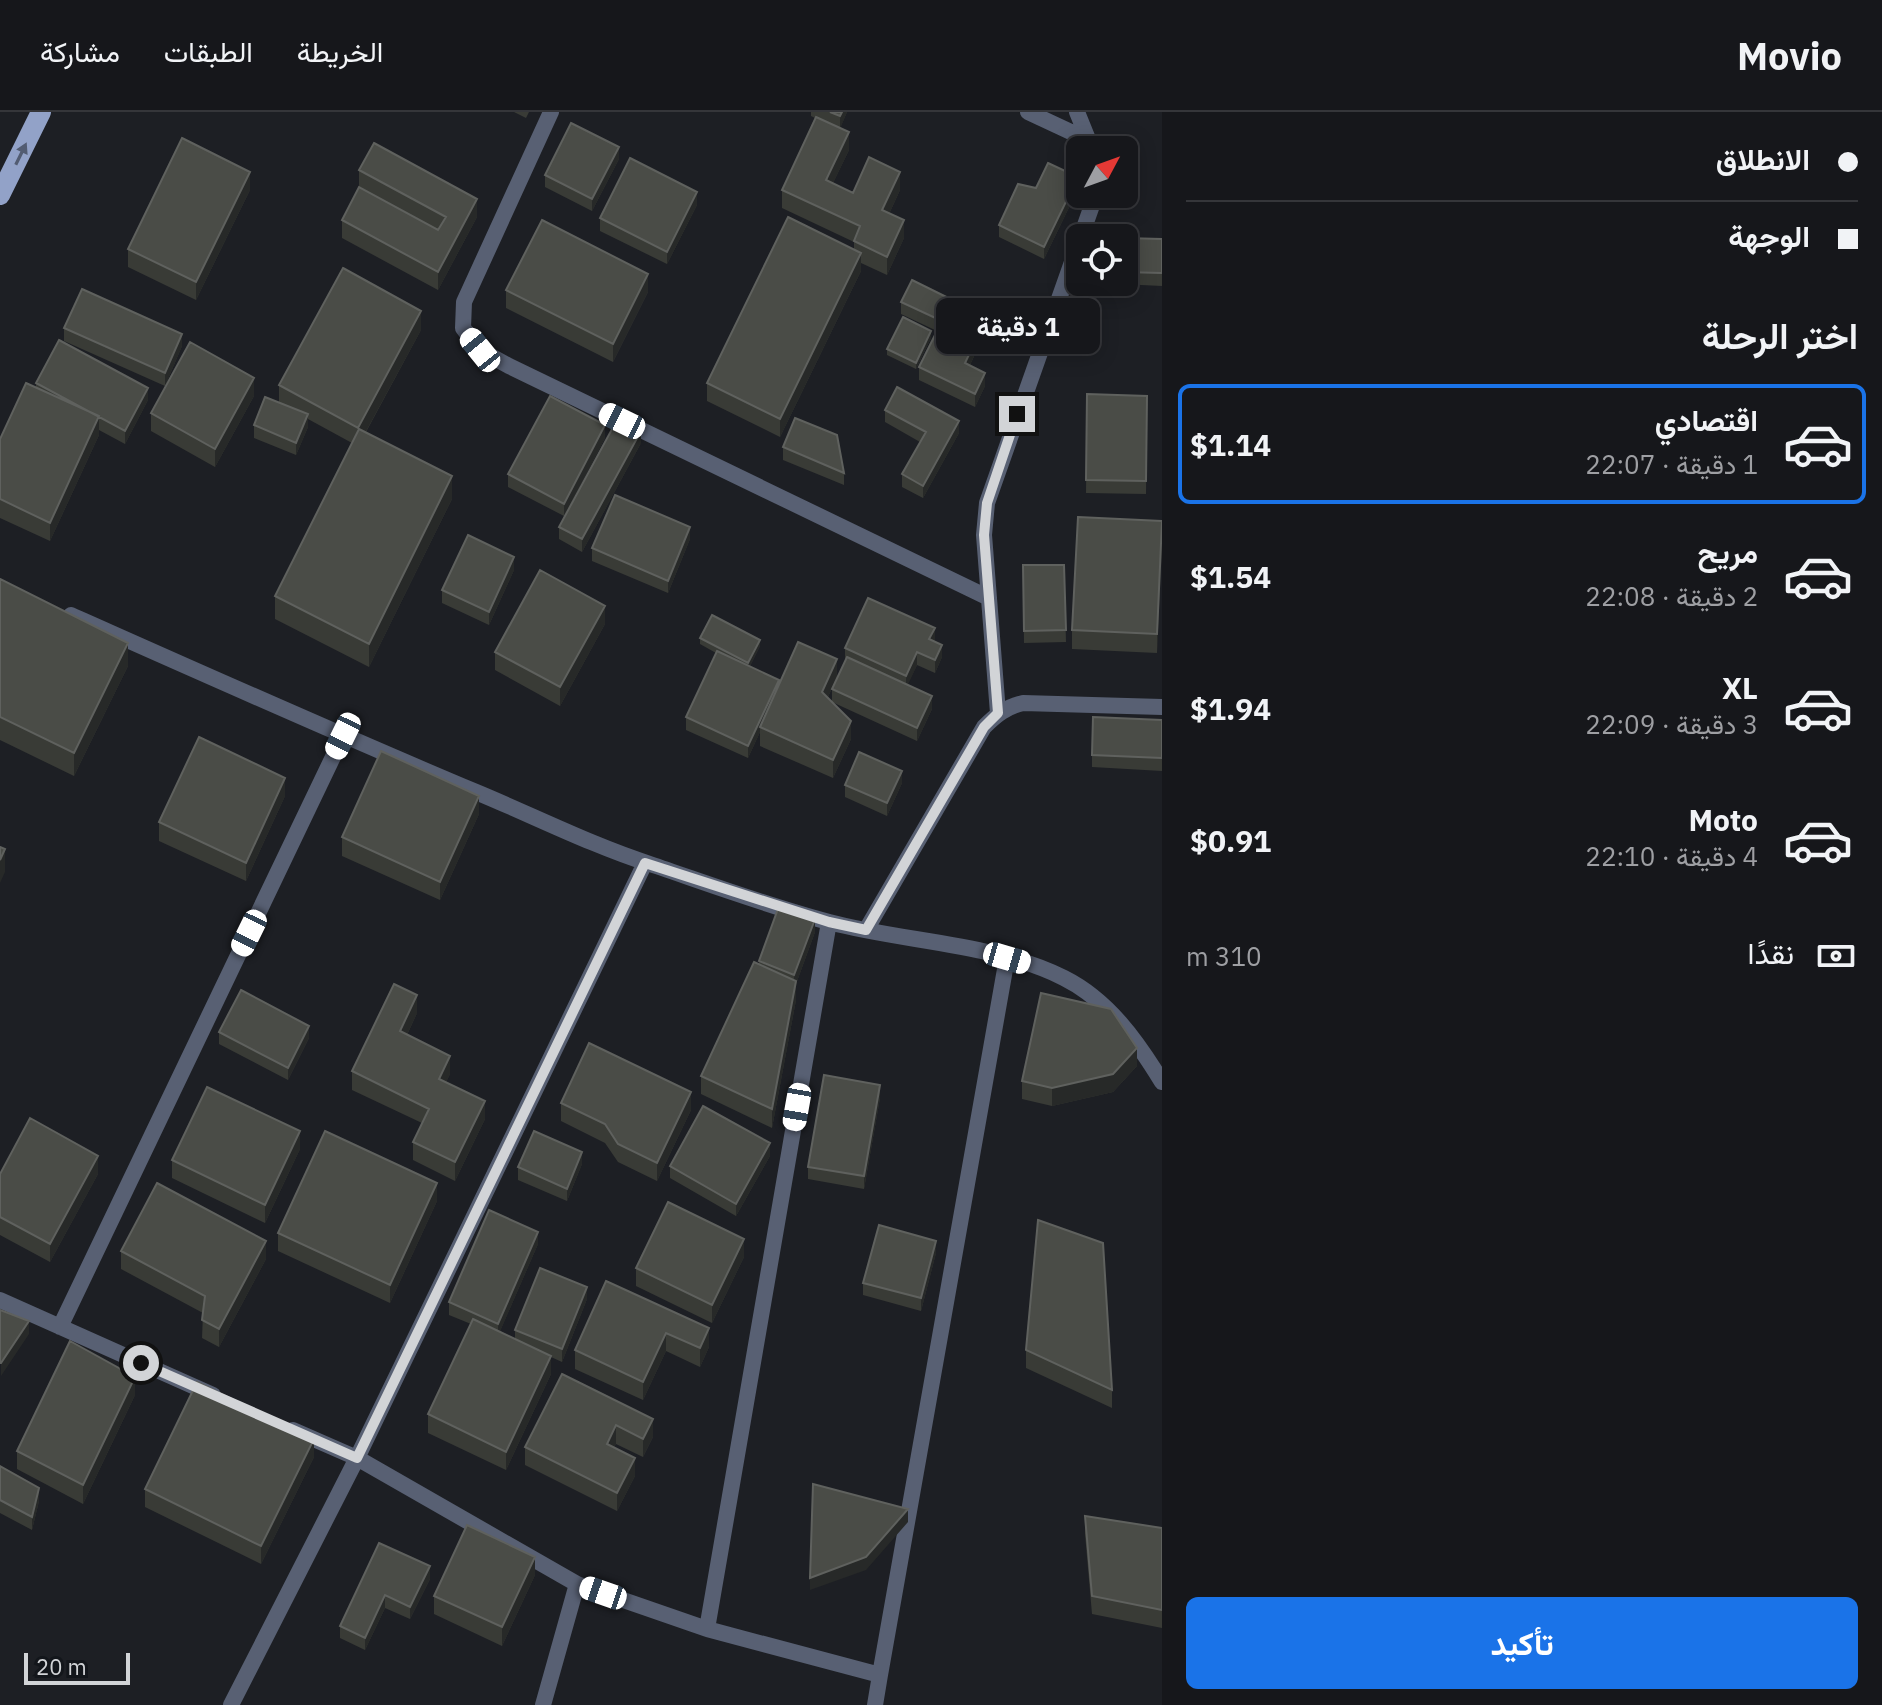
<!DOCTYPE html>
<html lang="ar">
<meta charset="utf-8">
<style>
:root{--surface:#16171b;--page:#232428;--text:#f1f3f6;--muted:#9e9fa3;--line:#35363a;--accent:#1a73e8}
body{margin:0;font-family:"IBM Plex Sans",Vazirmatn,sans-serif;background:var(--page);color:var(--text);direction:rtl;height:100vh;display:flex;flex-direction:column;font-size:30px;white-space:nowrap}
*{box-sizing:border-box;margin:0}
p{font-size:26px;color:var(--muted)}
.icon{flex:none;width:44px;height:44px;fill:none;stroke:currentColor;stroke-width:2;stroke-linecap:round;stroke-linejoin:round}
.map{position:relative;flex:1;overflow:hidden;direction:ltr}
.panel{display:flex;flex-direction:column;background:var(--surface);width:720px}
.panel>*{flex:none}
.banner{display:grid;align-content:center;height:176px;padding:0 24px;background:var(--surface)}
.needle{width:52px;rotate:49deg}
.fabs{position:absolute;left:1066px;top:24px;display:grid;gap:16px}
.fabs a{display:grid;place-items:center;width:72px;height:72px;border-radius:12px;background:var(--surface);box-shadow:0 4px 20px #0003,0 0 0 2px var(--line);font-size:40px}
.scale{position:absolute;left:24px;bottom:20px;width:106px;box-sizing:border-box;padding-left:8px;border:4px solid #d2d4d7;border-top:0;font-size:22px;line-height:28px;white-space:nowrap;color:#d2d4d7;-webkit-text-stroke:6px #13161b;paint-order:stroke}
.end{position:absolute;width:36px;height:36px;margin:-18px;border:10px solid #d2d4d7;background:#111;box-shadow:0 0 0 4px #111}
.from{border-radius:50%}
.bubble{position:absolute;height:56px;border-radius:12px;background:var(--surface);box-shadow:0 4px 20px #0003,0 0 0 2px var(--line);font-size:26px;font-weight:700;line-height:56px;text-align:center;direction:rtl}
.car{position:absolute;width:24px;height:48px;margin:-24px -12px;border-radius:10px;box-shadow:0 0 6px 2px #0007;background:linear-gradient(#fff 24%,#345 0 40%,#fff 0 76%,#345 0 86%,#fff 0)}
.banner b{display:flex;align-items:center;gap:28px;height:76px;font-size:30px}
.banner b+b{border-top:2px solid var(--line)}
.banner i{width:20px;height:20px;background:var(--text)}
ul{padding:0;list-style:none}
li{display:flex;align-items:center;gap:24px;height:120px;margin:0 16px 12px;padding:0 8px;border:4px solid transparent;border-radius:12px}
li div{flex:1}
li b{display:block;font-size:30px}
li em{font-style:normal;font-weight:700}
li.current{border-color:var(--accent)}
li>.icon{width:72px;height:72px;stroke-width:1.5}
h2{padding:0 24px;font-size:36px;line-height:96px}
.pay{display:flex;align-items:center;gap:20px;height:88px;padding:0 24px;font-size:30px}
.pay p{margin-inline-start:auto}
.primary-button{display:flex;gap:16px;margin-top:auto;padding:16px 24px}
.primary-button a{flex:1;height:92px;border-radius:12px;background:var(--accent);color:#fff;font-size:32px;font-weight:700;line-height:92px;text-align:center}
header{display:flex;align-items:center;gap:48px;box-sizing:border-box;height:112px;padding:0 40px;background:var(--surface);border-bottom:2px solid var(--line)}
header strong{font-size:38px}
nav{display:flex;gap:44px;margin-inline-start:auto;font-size:28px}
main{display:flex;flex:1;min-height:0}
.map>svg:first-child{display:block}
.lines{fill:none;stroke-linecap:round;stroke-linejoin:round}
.street{stroke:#586073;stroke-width:16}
.primary{stroke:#92a2c8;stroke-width:20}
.wall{fill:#393b36}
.shaded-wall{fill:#272928}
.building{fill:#4a4c47;stroke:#5f615e;stroke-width:2}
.oneway{fill:#525c72}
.route{stroke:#d2d4d7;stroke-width:10}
</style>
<header>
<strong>Movio</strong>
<nav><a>الخريطة</a><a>الطبقات</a><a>مشاركة</a></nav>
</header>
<main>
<section class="panel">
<div class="banner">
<b><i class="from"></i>الانطلاق</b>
<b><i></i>الوجهة</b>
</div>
<h2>اختر الرحلة</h2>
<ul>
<li class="current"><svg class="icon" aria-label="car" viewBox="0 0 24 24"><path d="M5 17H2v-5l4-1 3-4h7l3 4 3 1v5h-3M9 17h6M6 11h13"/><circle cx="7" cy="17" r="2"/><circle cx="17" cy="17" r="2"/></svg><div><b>اقتصادي</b><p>1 دقيقة · 22:07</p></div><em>$1.14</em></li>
<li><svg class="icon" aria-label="car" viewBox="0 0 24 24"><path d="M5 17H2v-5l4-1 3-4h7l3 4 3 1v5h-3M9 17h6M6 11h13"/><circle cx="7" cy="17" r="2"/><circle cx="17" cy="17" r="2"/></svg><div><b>مريح</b><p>2 دقيقة · 22:08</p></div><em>$1.54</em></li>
<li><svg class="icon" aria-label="car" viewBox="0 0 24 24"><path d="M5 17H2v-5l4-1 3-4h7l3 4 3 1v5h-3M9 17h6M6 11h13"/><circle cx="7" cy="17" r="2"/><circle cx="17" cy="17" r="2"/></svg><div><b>XL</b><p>3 دقيقة · 22:09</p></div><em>$1.94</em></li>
<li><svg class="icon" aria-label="car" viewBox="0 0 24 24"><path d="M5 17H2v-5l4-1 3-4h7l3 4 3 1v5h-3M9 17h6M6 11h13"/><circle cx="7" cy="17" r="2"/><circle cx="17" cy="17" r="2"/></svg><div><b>Moto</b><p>4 دقيقة · 22:10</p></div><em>$0.91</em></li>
</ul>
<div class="pay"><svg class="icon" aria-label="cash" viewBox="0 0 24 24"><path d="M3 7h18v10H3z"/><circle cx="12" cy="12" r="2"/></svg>نقدًا<p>310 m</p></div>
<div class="primary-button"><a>تأكيد</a></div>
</section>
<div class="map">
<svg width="1162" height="1593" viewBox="0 0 1162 1593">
<rect width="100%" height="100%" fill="#1d1f24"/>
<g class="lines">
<path class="street" d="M 551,0 L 464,190 L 463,216 L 480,238 L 509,254 L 989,486
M 1028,0 L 1088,28
M 1077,0 L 1090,32
M 71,503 C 206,563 340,623 476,680 C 534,704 591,733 650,752 C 709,772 768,794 829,810 C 903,830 995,831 1064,866 C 1108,888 1137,929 1162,970
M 998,601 L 984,423 L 987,391 L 1096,82
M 866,818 L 984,615 C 996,603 1006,595 1023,591 L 1162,595
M 0,1188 L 213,1283
M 60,1215 L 343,624
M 293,1318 L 357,1346 L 577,1472 L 707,1517 L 829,810
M 707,1517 L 880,1563 L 1007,846
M 231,1593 L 357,1346 L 645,751
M 543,1593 L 577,1472
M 875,1593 L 880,1563"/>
<path class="primary" d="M 0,83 L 41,0"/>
</g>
<path class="wall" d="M 514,0 L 529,0 L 526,6 Z
M 811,0 L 847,0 L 840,16 L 849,38 L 833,71 L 853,81 L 900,78 L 889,102 L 904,126 L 887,163 L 861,151 L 861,159 L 780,325 L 707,289 L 707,271 L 854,137 L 854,130 L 782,96 L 782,78 L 815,6 L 811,4 Z
M 619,47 L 592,99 L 545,75 L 545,63 Z
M 359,58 L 477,105 L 438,178 L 342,126 L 342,108 L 359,75 Z
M 1078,77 L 1044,147 L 999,125 L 999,113 Z
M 250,78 L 196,188 L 128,155 L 128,137 Z
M 697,93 L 667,152 L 600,119 L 600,106 Z
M 1124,126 L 1162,127 L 1162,174 L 1099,171 L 1099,170 L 1124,170 Z
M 506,178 L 648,180 L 613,250 L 506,196 Z
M 901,190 L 987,217 L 970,253 L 985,274 L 975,295 L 919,268 L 919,255 L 937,219 L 901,202 Z
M 64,216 L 182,234 L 165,274 L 64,229 Z
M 421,218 L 366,320 L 452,387 L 369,555 L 275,507 L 275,484 L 352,331 L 308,307 L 308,315 L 296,343 L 254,326 L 254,313 L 279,290 L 279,273 Z
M 931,226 L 916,257 L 887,243 L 887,237 Z
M 36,271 L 148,288 L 125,332 L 99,318 L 99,323 L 50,429 L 0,406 L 0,327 L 36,275 Z
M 1087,282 L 1147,284 L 1146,382 L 1086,381 Z
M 254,284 L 215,355 L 151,319 L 151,301 Z
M 885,298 L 959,321 L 923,386 L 902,375 L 902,362 L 920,330 L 885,310 Z
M 605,326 L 564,404 L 508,375 L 508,362 Z
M 641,331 L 582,440 L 559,427 L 559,415 Z
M 783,335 L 844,361 L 844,373 L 783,348 Z
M 1162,409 L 1157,541 L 1072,537 L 1072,518 Z
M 690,427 L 668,481 L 592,449 L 592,436 Z
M 1023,453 L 1064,453 L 1066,530 L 1024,531 Z
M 514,458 L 489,513 L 442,491 L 442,478 Z
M 0,467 L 128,554 L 74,664 L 0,628 Z
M 605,512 L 560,594 L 495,558 L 495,540 Z
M 700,526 L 760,534 L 750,554 L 779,574 L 837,565 L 828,585 L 851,627 L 833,666 L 760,634 L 760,620 L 748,646 L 686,618 L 686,605 L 716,541 L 700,532 Z
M 934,529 L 942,545 L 935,561 L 917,553 L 907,573 L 932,597 L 917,629 L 832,590 L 832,577 L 845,549 L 845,536 Z
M 1162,608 L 1162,659 L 1092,655 L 1092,643 Z
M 902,671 L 887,704 L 845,685 L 845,673 Z
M 285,684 L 246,769 L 159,729 L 159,710 Z
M 479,702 L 440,788 L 342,744 L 342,725 Z
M 815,820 L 796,872 L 796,888 L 772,1016 L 701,982 L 701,964 L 759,852 L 759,849 Z
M 417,901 L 407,923 L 450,962 L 446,970 L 485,1007 L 455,1069 L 413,1048 L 413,1030 L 422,1011 L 352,978 L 352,959 Z
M 219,920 L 309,926 L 288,968 L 219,932 Z
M 1137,954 L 1113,980 L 1052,994 L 1022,987 L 1022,969 Z
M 880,986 L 864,1077 L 808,1067 L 808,1055 Z
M 561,991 L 691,998 L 657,1069 L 618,1050 L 605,1031 L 561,1009 Z
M 300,1037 L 265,1111 L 172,1066 L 172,1048 Z
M 770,1044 L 736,1104 L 670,1066 L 670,1054 Z
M 582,1052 L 567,1089 L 518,1068 L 518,1055 Z
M 0,1062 L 98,1062 L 50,1150 L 0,1123 Z
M 437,1089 L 390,1191 L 278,1139 L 278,1121 Z
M 538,1132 L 500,1219 L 515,1227 L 515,1218 L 587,1187 L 562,1250 L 551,1245 L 551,1262 L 506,1358 L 428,1321 L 428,1302 L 471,1212 L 449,1203 L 449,1190 Z
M 121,1139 L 266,1147 L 219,1235 L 202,1226 L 203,1201 L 121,1157 Z
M 936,1141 L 921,1199 L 863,1183 L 863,1171 Z
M 744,1145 L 712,1211 L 636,1174 L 636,1156 Z
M 606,1169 L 709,1235 L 700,1255 L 666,1239 L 643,1288 L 575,1257 L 575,1238 Z
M 1026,1238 L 1112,1278 L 1112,1296 L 1026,1256 Z
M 562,1262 L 653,1325 L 643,1345 L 616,1332 L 614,1335 L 635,1364 L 617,1399 L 525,1353 L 525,1335 Z
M 135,1283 L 83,1392 L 17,1357 L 17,1339 Z
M 314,1345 L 261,1452 L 145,1395 L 145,1377 Z
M 0,1354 L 39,1389 L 32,1418 L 0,1401 Z
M 1085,1404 L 1162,1416 L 1162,1516 L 1092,1502 L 1085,1422 Z
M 379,1431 L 430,1467 L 410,1507 L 385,1496 L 365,1538 L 340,1526 L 340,1514 Z
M 535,1463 L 502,1534 L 434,1502 L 434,1484 Z"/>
<path class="shaded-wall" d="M 842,0 L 847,0 L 840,17 L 840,4 Z
M 849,20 L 849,38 L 826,86 L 826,68 Z
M 619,35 L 619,47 L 592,99 L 592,87 Z
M 250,60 L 250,78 L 196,188 L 196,170 Z
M 900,60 L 900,78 L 882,117 L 882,98 Z
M 1078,65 L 1078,77 L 1044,147 L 1044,135 Z
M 697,80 L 697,93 L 667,152 L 667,140 Z
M 477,87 L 477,105 L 438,178 L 438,160 Z
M 904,108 L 904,126 L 887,163 L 887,145 Z
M 861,141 L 861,159 L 780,325 L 780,307 Z
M 648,162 L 648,180 L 613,250 L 613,232 Z
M 421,199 L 421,218 L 358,334 L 358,316 Z
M 987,205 L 987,217 L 965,263 L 965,251 Z
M 931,219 L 931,226 L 916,257 L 916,251 Z
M 182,222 L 182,234 L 165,274 L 165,261 Z
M 985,261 L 985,274 L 975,295 L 975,282 Z
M 254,266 L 254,284 L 215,355 L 215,337 Z
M 148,276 L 148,288 L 125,332 L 125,319 Z
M 308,302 L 308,315 L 296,343 L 296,331 Z
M 99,304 L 99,323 L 50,429 L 50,411 Z
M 959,309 L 959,321 L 923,386 L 923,374 Z
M 605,313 L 605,326 L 564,404 L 564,392 Z
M 641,319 L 641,331 L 582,440 L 582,427 Z
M 452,364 L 452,387 L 369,555 L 369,532 Z
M 690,415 L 690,427 L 668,481 L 668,469 Z
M 1162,418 L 1162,436 L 1157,541 L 1157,522 Z
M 514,445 L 514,458 L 489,513 L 489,500 Z
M 605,494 L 605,512 L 560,594 L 560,575 Z
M 935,516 L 935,528 L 929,539 L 929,527 Z
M 760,528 L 760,534 L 748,558 L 748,551 Z
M 128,531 L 128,554 L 74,664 L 74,641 Z
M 942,533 L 942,545 L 935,561 L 935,548 Z
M 917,540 L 917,553 L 906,577 L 906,564 Z
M 837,547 L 837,565 L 822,598 L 822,580 Z
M 779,568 L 779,580 L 760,615 L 760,620 L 748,646 L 748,634 Z
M 932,584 L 932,597 L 917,629 L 917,616 Z
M 851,609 L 851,627 L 833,666 L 833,648 Z
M 902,659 L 902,671 L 887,704 L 887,691 Z
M 285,666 L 285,684 L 246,769 L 246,751 Z
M 479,684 L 479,702 L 440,788 L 440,770 Z
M 5,737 L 5,760 L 0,771 L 0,748 Z
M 815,807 L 815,820 L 796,872 L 796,888 L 772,1016 L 772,997 L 794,875 L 794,863 Z
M 417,883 L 417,901 L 400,938 L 400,919 Z
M 309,914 L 309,926 L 288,968 L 288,956 Z
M 1137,936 L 1137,954 L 1113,980 L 1052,994 L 1052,976 Z
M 450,944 L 450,962 L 439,985 L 439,967 Z
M 880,973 L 880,986 L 864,1077 L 864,1064 Z
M 691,980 L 691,998 L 657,1069 L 657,1051 Z
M 485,989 L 485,1007 L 455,1069 L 455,1050 Z
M 300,1019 L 300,1037 L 265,1111 L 265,1093 Z
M 770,1031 L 770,1044 L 736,1104 L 736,1092 Z
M 582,1040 L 582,1052 L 567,1089 L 567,1077 Z
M 98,1044 L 98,1062 L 50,1150 L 50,1132 Z
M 437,1071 L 437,1089 L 390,1191 L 390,1173 Z
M 538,1120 L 538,1132 L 498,1224 L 498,1212 Z
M 744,1127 L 744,1145 L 712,1211 L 712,1193 Z
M 266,1129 L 266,1147 L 219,1235 L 219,1217 Z
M 936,1129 L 936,1141 L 921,1199 L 921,1186 Z
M 587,1175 L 587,1187 L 562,1250 L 562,1237 Z
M 29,1209 L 29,1222 L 1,1264 L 1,1251 Z
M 709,1216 L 709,1235 L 700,1255 L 700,1236 Z
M 666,1221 L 666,1239 L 643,1288 L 643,1270 Z
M 551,1244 L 551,1262 L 506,1358 L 506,1340 Z
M 135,1265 L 135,1283 L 83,1392 L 83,1373 Z
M 653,1307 L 653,1325 L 643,1345 L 643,1327 Z
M 616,1313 L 616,1332 L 607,1350 L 607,1332 Z
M 314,1327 L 314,1345 L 261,1452 L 261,1434 Z
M 635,1346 L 635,1364 L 617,1399 L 617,1381 Z
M 39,1376 L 39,1389 L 32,1418 L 32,1405 Z
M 908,1397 L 908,1410 L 866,1458 L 810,1478 L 810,1466 Z
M 535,1445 L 535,1463 L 502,1534 L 502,1515 Z
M 430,1454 L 430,1467 L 410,1507 L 410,1495 Z
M 385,1483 L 385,1496 L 365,1538 L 365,1526 Z"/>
<path class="building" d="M 830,0 L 842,0 L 840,4 Z
M 816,5 L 849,20 L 826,68 L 853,81 L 869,45 L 900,60 L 882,98 L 904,108 L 887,145 L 854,129 L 860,114 L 782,78 Z
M 571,11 L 619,35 L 592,87 L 545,63 Z
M 182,26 L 250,60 L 196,170 L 128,137 Z
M 374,31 L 477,87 L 438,160 L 342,108 L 359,75 L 438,118 L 446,105 L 359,58 Z
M 630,46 L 697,80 L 667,140 L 600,106 Z
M 1048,51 L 1078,65 L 1044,135 L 999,113 L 1018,72 L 1036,76 Z
M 788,105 L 861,141 L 780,307 L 707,271 Z
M 542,108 L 648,162 L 613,232 L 506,178 Z
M 1124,126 L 1162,127 L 1162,161 L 1124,160 Z
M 343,156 L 421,199 L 358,316 L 279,273 Z
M 912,168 L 987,205 L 965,251 L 985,261 L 975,282 L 919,255 L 942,209 L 901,190 Z
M 82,177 L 182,222 L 165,261 L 64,216 Z
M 903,205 L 931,219 L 916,251 L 887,237 Z
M 59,228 L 148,276 L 125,319 L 36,271 Z
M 190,230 L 254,266 L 215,337 L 151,301 Z
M 26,271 L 99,304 L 50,411 L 0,387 L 0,327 Z
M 897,275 L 959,309 L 923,374 L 902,362 L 926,320 L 885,298 Z
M 1087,282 L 1147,284 L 1146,369 L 1086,368 Z
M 550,284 L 605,313 L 564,392 L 508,362 Z
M 265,285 L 308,302 L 296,331 L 254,313 Z
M 618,306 L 641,319 L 582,427 L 559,415 Z
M 795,306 L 837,323 L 844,361 L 783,335 Z
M 359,317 L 452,364 L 369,532 L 275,484 Z
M 615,383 L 690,415 L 668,469 L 592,436 Z
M 1078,405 L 1162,409 L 1157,522 L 1072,518 Z
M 468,423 L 514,445 L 489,500 L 442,478 Z
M 1023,453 L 1064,453 L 1066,518 L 1024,519 Z
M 540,458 L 605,494 L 560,575 L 495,540 Z
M 0,467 L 128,531 L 74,641 L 0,605 Z
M 868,486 L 935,516 L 929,527 L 942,533 L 935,548 L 917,540 L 906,564 L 845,536 Z
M 712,503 L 760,528 L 748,551 L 700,526 Z
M 798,530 L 837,547 L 822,580 L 851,609 L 833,648 L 760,615 Z
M 717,539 L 779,568 L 748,634 L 686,605 Z
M 847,545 L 932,584 L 917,616 L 832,577 Z
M 1093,605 L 1162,608 L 1162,646 L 1092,643 Z
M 199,625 L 285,666 L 246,751 L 159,710 Z
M 381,639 L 479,684 L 440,770 L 342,725 Z
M 859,640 L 902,659 L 887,691 L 845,673 Z
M 0,735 L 5,737 L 0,748 Z
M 779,794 L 815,807 L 794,863 L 759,849 Z
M 754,850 L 796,869 L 772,997 L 701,964 Z
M 394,872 L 417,883 L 400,919 L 450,944 L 439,967 L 485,989 L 455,1050 L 413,1030 L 429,997 L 352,959 Z
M 241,878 L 309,914 L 288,956 L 219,920 Z
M 1041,881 L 1111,897 L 1137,936 L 1113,962 L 1052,976 L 1022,969 Z
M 589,931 L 691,980 L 657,1051 L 618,1032 L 605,1012 L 561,991 Z
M 824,963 L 880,973 L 864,1064 L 808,1055 Z
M 207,975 L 300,1019 L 265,1093 L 172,1048 Z
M 703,994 L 770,1031 L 736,1092 L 670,1054 Z
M 30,1006 L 98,1044 L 50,1132 L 0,1105 L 0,1062 Z
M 325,1019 L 437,1071 L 390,1173 L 278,1121 Z
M 534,1019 L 582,1040 L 567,1077 L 518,1055 Z
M 157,1071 L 266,1129 L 219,1217 L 202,1208 L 205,1184 L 121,1139 Z
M 668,1090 L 744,1127 L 712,1193 L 636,1156 Z
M 489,1098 L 538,1120 L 498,1212 L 449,1190 Z
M 1038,1108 L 1103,1131 L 1112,1278 L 1026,1238 Z
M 879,1113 L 936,1129 L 921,1186 L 863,1171 Z
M 540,1156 L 587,1175 L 562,1237 L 515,1218 Z
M 606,1169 L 709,1216 L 700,1236 L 666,1221 L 643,1270 L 575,1238 Z
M 0,1198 L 29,1209 L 1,1251 L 0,1251 Z
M 473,1207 L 551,1244 L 506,1340 L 428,1302 Z
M 70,1229 L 135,1265 L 83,1373 L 17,1339 Z
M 562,1262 L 653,1307 L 643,1327 L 616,1313 L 607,1332 L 635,1346 L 617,1381 L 525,1335 Z
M 197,1270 L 314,1327 L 261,1434 L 145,1377 Z
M 0,1354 L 39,1376 L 32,1405 L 0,1388 Z
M 813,1372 L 908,1397 L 866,1445 L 810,1466 Z
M 1085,1404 L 1162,1416 L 1162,1498 L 1092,1484 Z
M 467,1413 L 535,1445 L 502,1515 L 434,1484 Z
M 379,1431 L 430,1454 L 410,1495 L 385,1483 L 365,1526 L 340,1514 Z"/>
<defs><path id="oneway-solid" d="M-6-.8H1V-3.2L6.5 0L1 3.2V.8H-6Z" transform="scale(2)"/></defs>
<use class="oneway" href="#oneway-solid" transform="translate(21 42) rotate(-64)"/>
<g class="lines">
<path class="route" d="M 141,1251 L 357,1346 L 645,751 L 829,810 L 866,818 L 984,615 L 998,601 L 984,423 L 987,391 L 1017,302"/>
</g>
</svg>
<div class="fabs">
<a><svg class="needle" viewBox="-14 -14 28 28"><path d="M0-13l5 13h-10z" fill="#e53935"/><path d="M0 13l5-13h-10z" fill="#9e9fa3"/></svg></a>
<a><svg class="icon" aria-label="locate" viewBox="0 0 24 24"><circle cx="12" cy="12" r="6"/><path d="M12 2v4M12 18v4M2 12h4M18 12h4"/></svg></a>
</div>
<div class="scale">20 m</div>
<i class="end from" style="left:141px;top:1251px"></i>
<i class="end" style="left:1017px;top:302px"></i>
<div class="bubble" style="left:936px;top:186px;width:164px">1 دقيقة</div>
<i class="car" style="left:480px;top:238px;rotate:321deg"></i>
<i class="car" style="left:622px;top:309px;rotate:296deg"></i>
<i class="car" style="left:343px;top:624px;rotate:206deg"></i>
<i class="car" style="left:249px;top:821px;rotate:206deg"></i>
<i class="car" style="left:1007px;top:846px;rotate:106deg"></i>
<i class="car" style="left:797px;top:995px;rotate:190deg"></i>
<i class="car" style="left:603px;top:1481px;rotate:289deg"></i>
</div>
</main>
